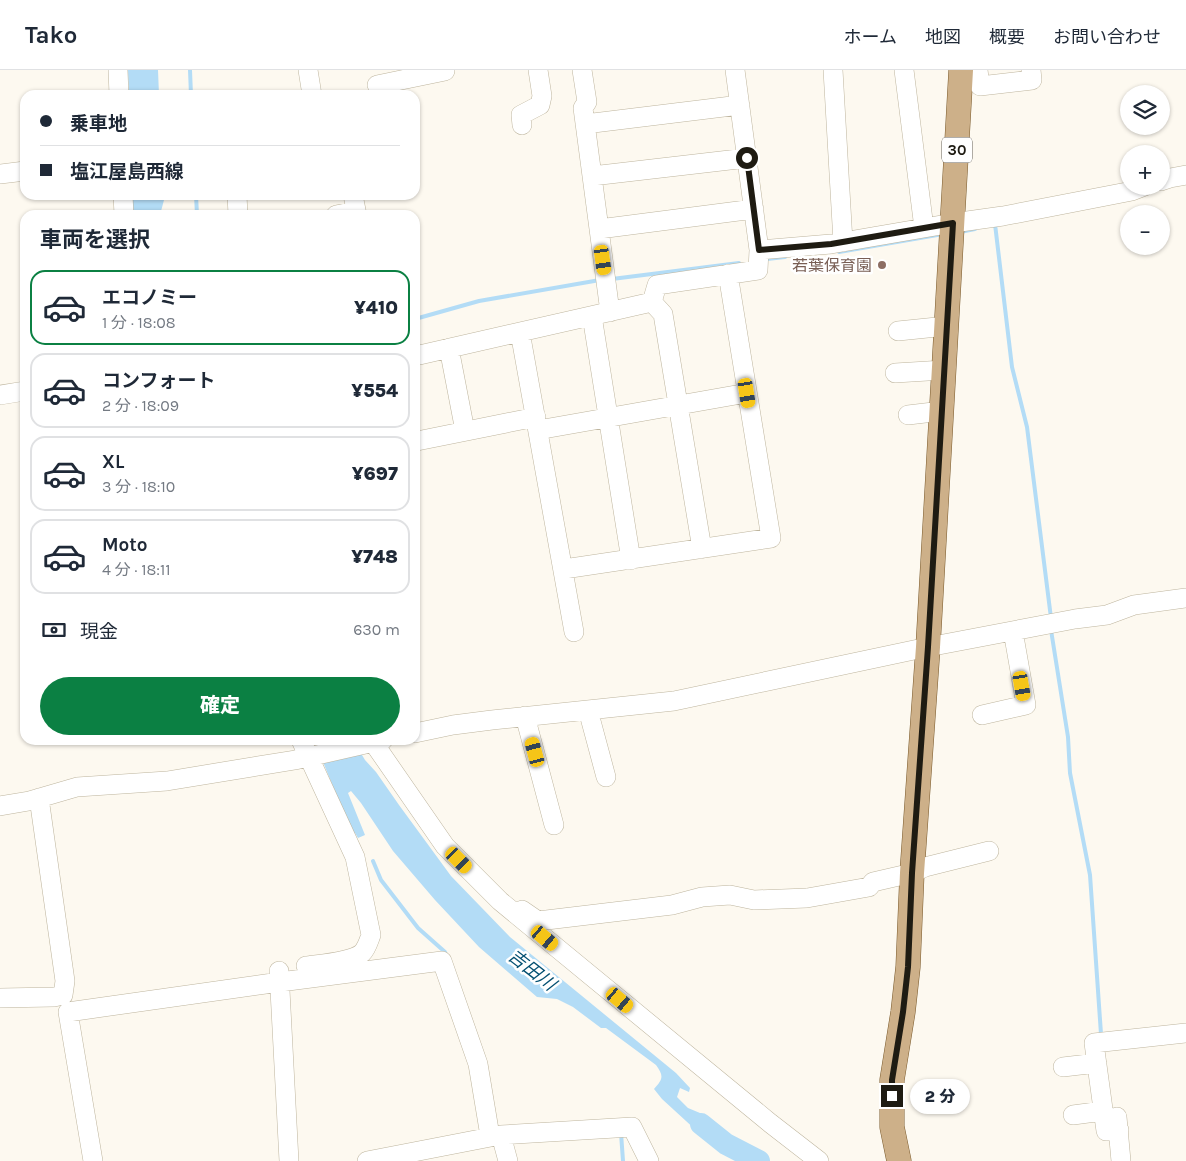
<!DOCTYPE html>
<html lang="ja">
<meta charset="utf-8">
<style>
:root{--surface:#fff;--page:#f2f2f3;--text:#1f2937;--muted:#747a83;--line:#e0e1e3;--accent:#0b8043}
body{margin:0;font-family:Karla,"Noto Sans JP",sans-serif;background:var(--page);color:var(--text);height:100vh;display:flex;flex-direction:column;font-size:19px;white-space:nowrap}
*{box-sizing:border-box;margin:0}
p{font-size:16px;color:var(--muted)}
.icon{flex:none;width:28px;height:28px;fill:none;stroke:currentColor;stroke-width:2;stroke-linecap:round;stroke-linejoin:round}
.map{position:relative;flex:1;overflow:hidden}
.side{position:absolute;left:20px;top:140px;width:400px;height:535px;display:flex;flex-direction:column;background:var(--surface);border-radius:15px;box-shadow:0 1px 4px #0004}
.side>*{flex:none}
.guide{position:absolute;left:20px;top:20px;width:400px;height:110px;border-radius:15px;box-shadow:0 1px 4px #0004;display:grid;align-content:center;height:110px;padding:0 20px;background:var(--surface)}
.fabs{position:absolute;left:1120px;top:15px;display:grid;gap:10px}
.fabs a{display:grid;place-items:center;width:50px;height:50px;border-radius:50%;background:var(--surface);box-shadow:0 1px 4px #0004;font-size:25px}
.end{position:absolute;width:22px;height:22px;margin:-11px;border:6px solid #1e1b12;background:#fff;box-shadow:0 0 0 2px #fff}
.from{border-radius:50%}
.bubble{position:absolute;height:35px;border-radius:18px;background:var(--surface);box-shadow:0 1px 4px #0004;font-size:16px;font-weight:800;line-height:35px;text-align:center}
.car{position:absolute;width:15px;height:30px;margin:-15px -8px;border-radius:6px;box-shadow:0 0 4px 1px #0007;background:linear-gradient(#f5c518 24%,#345 0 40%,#f5c518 0 76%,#345 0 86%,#f5c518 0)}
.guide b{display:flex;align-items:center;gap:18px;height:48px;font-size:19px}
.guide b+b{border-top:1px solid var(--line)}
.guide i{width:12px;height:12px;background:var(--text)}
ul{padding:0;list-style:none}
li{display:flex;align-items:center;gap:15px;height:75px;margin:0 10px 8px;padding:0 10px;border:2px solid var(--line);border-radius:15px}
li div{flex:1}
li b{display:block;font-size:19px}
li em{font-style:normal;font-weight:800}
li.current{border-color:var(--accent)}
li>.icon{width:45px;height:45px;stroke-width:1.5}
h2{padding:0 20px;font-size:22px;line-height:60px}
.pay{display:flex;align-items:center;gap:12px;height:55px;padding:0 20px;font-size:19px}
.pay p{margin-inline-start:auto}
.cta{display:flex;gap:10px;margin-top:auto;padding:10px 20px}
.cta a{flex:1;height:58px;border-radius:30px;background:var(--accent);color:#fff;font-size:20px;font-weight:800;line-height:58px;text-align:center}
header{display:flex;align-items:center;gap:30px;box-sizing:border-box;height:70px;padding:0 25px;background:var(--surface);border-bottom:1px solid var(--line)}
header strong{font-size:24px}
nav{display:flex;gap:28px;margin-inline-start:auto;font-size:18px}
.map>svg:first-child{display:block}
.water{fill:#b3dcf6}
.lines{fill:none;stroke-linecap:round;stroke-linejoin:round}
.stream{stroke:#b3dcf6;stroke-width:4}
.river{stroke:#b3dcf6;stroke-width:22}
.minor-casing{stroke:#beb59e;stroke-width:20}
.major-casing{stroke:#7a5a2c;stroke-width:25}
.minor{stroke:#fff;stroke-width:19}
.major{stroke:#cdb089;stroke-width:24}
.route{stroke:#1e1b12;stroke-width:6}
.education-dot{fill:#8d6e63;stroke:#fff;stroke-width:2}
.labels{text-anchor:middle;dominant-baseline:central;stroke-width:5;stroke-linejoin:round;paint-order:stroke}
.shield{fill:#fff;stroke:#625f59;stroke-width:1}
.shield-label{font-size:15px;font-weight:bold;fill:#1e1b12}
.education-label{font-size:16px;fill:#785e54;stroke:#fff;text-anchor:end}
.water-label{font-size:18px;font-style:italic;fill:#045072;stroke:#fff}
</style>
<header>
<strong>Tako</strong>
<nav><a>ホーム</a><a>地図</a><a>概要</a><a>お問い合わせ</a></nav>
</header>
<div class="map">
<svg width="1186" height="1091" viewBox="0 0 1186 1091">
<rect width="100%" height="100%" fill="#fdf9f0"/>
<path class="water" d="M 128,0 L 158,0 L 159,25 L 129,25 Z
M 133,125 L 164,125 L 164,130 L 160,145 L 133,145 Z
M 312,670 L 353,670 L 365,690 L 376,702 L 399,735 L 451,806 L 510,867 L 676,1003 L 690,1018 L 689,1022 L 680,1018 L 677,1027 L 688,1038 L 700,1043 L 713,1055 L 724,1072 L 714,1070 L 698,1062 L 662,1029 L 654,1019 C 663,1009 664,1006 656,995 L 606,958 L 601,958 L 573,937 L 557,929 L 537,927 L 479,877 L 435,830 L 393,781 L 361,733 L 351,721 L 348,723 L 365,765 L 358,768 L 355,763 L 352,763 L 323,692 Z"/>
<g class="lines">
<path class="stream" d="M 190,0 L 191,25
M 196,125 L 197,145
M 994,154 L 995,154 L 1012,297 L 1027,357 L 1051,548
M 960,162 L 975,159
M 839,182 L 943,164
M 767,189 L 785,187
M 612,209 L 739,193
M 415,249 L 479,231 L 600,210
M 1051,560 L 1068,667 L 1070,703 L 1090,805 L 1101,964
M 373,791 L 381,810 L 418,858 L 445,882 L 446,886
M 621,1063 L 623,1091"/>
<path class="river" d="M 701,1054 L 726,1074 L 759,1091"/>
<defs>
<path id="minor" d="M 118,0 L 119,25
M 308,0 L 312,25
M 582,0 L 587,32 L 583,38 L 610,242
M 735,0 L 759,180 L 831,174 L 953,153 L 1003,146 L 1132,121 L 1145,116
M 833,0 L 843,172
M 904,0 L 924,158
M 978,0 L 980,16 L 1032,10 L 1031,0
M 377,15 L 445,1 L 445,0
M 585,54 L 740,35
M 522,55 L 521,45 L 540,35 L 542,26 L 538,0
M 0,104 L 25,101
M 592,106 L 747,88
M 1161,111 L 1170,108 L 1186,105
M 123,125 L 124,145
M 237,125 L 238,145
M 353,125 L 357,145
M 336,145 L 356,141
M 599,159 L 754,139
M 652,232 L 663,244 L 702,479
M 592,246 L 631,490
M 898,261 L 947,256
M 520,262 L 574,562
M 449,278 L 465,361
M 415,286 L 652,232 L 657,215 L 758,200 L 759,180
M 895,303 L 944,300
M 0,325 L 25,321
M 908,345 L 942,341
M 538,360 L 747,323
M 417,371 L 536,347
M 564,499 L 771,468 L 728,204
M 588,640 L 606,707
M 982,645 L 1026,635 L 1013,561
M 525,646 L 554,755
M 415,663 L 453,655 L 492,650 L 674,631 L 928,577 L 1075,549 L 1107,545 L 1134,535 L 1186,528
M 301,670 L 355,787 L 371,865 C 369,870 367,878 362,883 C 351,892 320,894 306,896
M 373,672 L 445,776 L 500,831 L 770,1053 L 819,1091
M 0,736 L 29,731 L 77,717 L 167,711 L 295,690 L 383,670
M 522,840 L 538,851 L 672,835 L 702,827 L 730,825 L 754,830 L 807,828 L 869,817 L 873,812 L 912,803 L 925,797 L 989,781
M 279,901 L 289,1091
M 0,928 L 54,927 L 63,925 L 65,911 L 39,728
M 1063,997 L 1097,993
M 1073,1045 L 1103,1041
M 1117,1047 L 1121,1091
M 1119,1060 L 1106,1061 L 1094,973 L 1186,963
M 501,1065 L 632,1057 L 649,1091
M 93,1091 L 68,942 L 280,912 L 442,891 L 478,994 L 490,1066
M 367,1091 L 501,1065 L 508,1091"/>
<path id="major" d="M 899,1091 L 892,1057 L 892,1010 L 903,942 L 908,897 L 912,803 L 928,577 L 961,0"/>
</defs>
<use href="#minor" class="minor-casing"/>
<use href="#major" class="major-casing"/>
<use href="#minor" class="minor"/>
<use href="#major" class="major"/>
</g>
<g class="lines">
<path class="route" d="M 747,88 L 759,180 L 831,174 L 953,153 L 928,577 L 912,803 L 908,897 L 903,942 L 892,1010 L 892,1026"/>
</g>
<circle class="education-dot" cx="882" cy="195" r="5"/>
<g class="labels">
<rect class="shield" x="942" y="67.5" width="30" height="25" rx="4"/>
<g class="shield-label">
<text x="957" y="80">30</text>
</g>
<g class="education-label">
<text x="872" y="195">若葉保育園</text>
</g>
<g class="water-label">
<text transform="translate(532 900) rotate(38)">吉田川</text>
</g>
</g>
</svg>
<div class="fabs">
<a><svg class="icon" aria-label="layers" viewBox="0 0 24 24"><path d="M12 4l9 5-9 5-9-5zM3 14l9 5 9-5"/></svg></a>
<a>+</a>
<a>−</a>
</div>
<i class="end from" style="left:747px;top:88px"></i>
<i class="end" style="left:892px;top:1026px"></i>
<div class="bubble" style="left:910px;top:1009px;width:60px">2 分</div>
<i class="car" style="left:603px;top:190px;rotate:172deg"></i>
<i class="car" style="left:747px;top:323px;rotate:171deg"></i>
<i class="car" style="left:1022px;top:616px;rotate:170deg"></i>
<i class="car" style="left:535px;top:682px;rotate:345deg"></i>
<i class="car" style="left:459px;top:790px;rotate:135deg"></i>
<i class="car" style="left:545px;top:868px;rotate:130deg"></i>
<i class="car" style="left:620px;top:930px;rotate:130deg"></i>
<div class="guide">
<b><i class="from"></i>乗車地</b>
<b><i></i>塩江屋島西線</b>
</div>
<section class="side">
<h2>車両を選択</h2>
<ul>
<li class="current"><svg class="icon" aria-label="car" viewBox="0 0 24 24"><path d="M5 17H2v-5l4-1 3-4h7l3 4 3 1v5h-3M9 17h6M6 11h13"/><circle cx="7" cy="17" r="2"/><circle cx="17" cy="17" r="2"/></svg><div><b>エコノミー</b><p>1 分 · 18:08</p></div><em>¥410</em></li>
<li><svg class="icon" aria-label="car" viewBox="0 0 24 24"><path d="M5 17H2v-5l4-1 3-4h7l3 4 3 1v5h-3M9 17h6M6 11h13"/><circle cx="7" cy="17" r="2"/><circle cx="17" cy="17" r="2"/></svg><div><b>コンフォート</b><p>2 分 · 18:09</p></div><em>¥554</em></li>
<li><svg class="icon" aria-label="car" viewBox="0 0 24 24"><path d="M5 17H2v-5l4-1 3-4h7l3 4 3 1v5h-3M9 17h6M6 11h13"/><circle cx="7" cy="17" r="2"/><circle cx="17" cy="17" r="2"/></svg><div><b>XL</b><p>3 分 · 18:10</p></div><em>¥697</em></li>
<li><svg class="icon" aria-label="car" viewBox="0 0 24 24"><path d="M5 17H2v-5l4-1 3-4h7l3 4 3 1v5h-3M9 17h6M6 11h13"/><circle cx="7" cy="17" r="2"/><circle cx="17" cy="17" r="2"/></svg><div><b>Moto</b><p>4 分 · 18:11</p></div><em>¥748</em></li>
</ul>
<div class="pay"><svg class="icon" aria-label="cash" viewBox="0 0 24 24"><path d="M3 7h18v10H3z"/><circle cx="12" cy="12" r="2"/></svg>現金<p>630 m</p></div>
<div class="cta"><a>確定</a></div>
</section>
</div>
